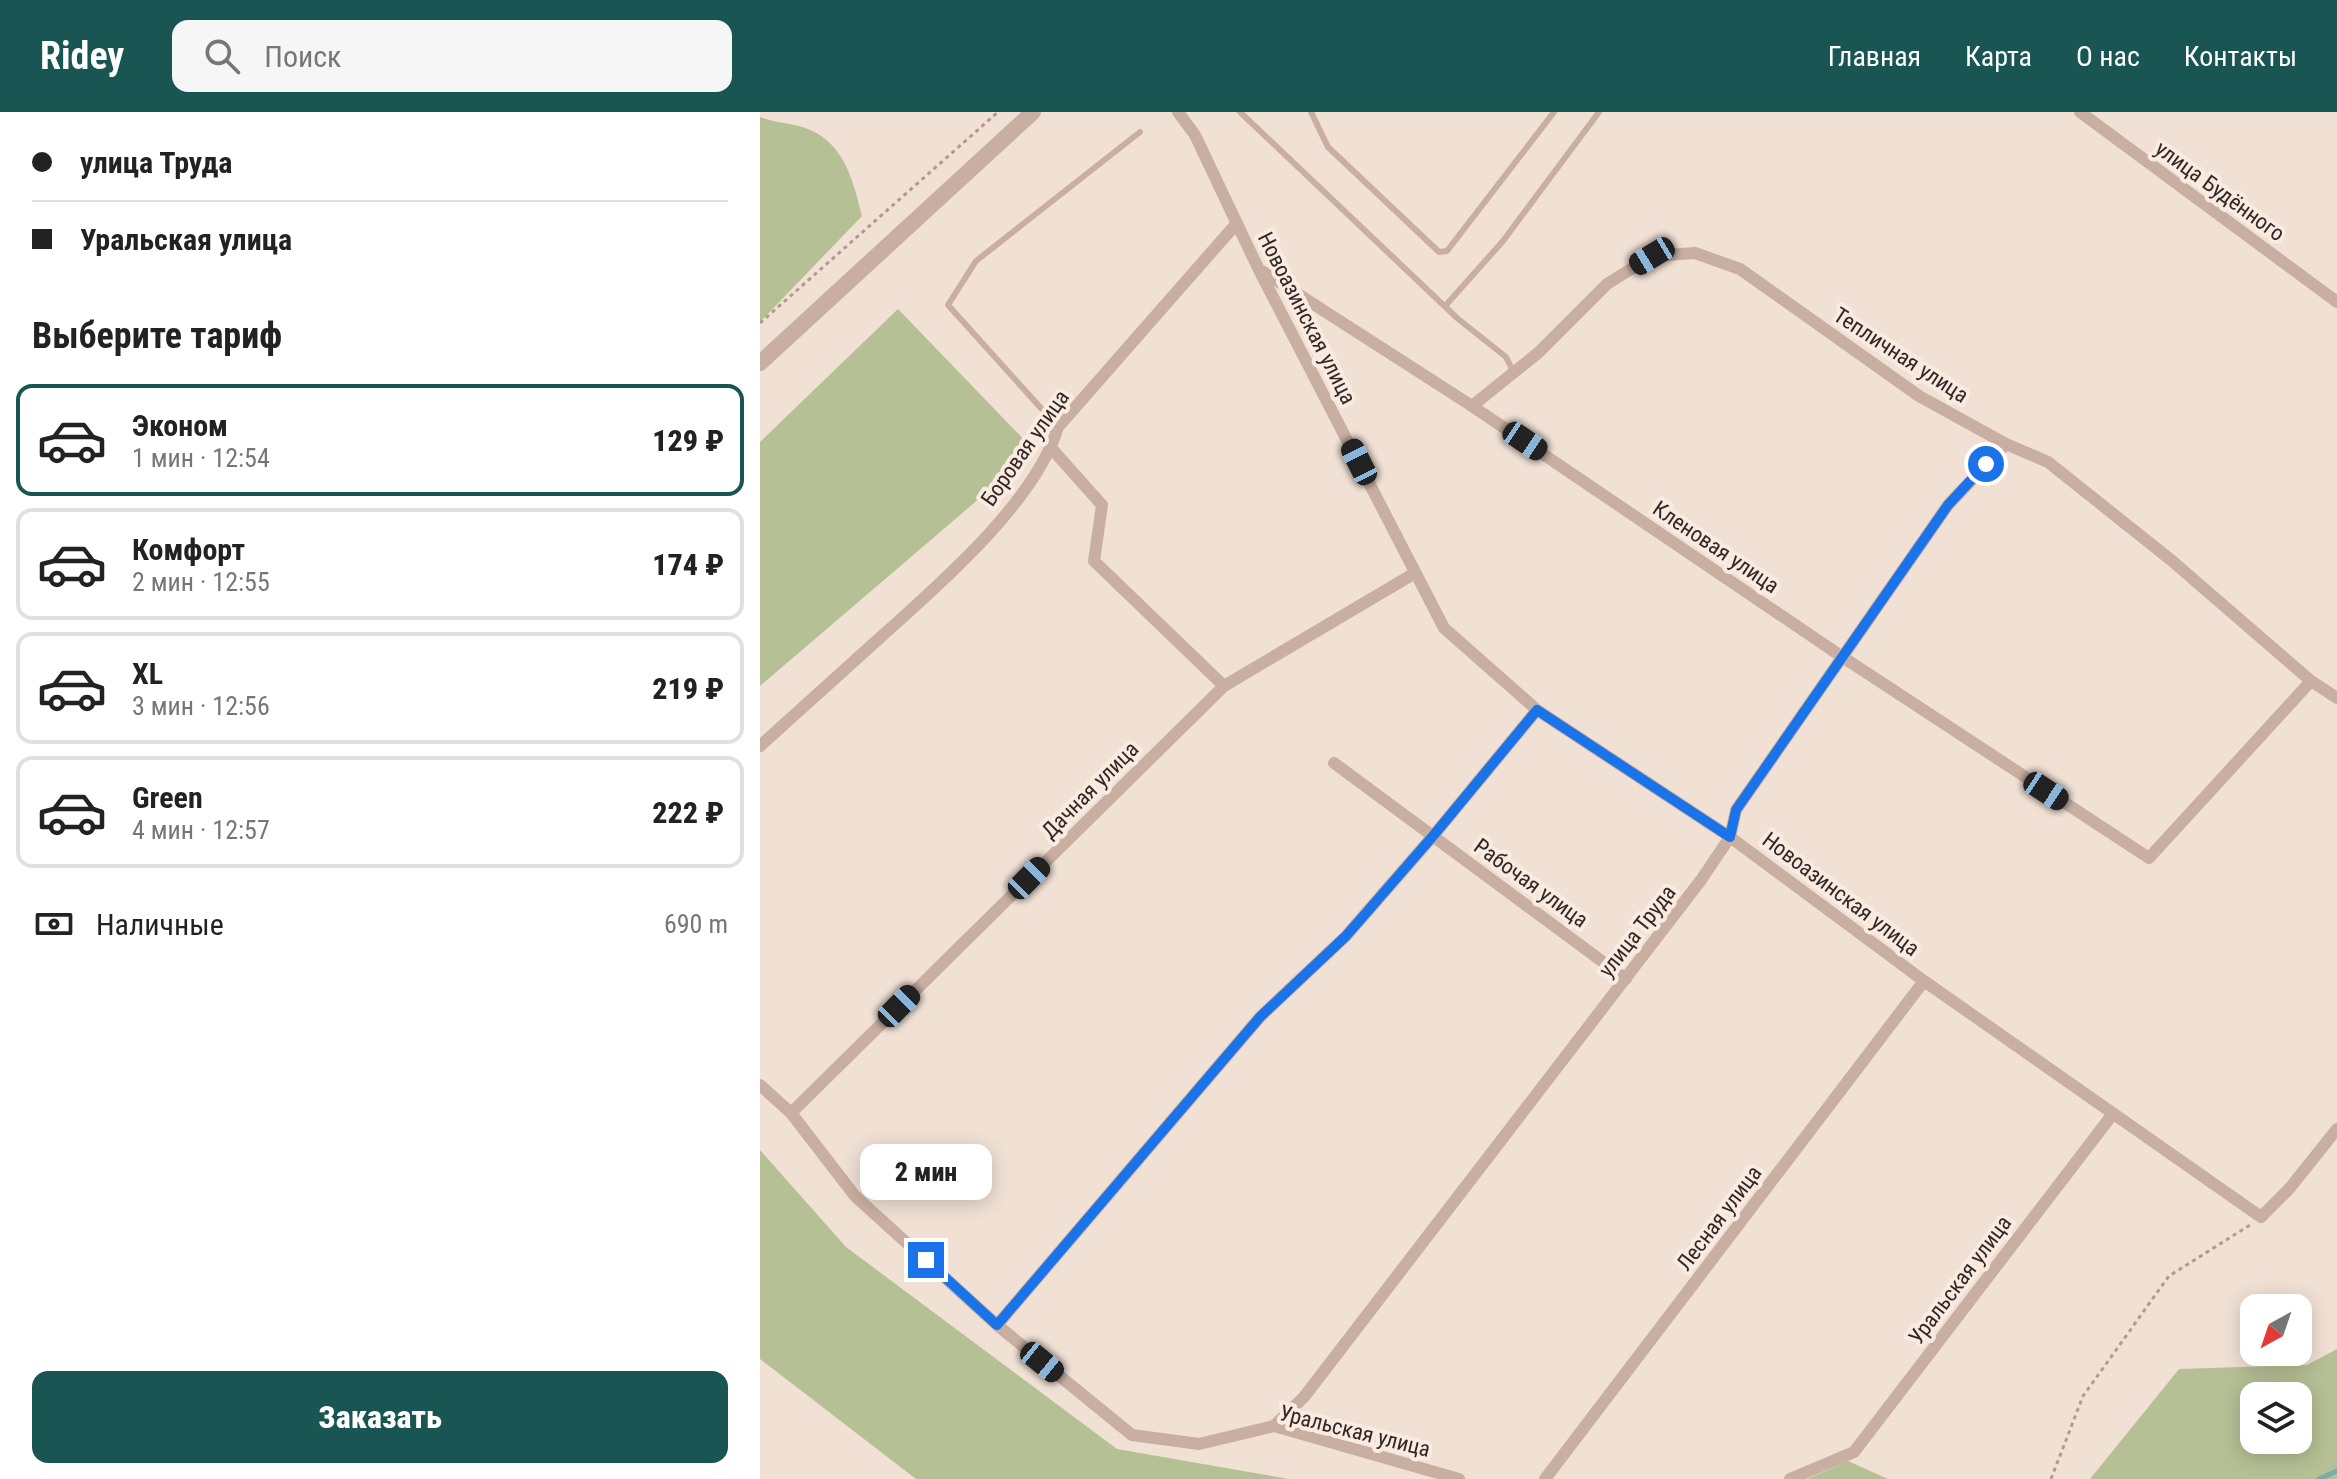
<!DOCTYPE html>
<html lang="ru">
<meta charset="utf-8">
<style>
:root{--surface:#fff;--page:#f6f6f6;--text:#222;--muted:#767676;--line:#e0e0e0;--accent:#195553}
body{margin:0;font-family:"Roboto Condensed",sans-serif;background:var(--page);color:var(--text);height:100vh;display:flex;flex-direction:column;font-size:30px;white-space:nowrap}
*{box-sizing:border-box;margin:0}
p{font-size:26px;color:var(--muted)}
.icon{flex:none;width:44px;height:44px;fill:none;stroke:currentColor;stroke-width:2;stroke-linecap:round;stroke-linejoin:round}
.map{position:relative;flex:1;overflow:hidden}
.sheet{display:flex;flex-direction:column;background:var(--surface);width:760px}
.sheet>*{flex:none}
.hud{display:grid;align-content:center;height:176px;padding:0 32px;background:var(--surface)}
.needle{width:52px;rotate:220deg}
.buttons{position:absolute;left:1480px;top:1182px;display:grid;gap:16px}
.buttons a{display:grid;place-items:center;width:72px;height:72px;border-radius:16px;background:var(--surface);box-shadow:0 4px 20px #0003;font-size:40px}
.end{position:absolute;width:36px;height:36px;margin:-18px;border:10px solid #1a73e8;background:#fff;box-shadow:0 0 0 4px #fff}
.from{border-radius:50%}
.bubble{position:absolute;height:56px;border-radius:16px;background:var(--surface);box-shadow:0 4px 20px #0003;font-size:26px;font-weight:800;line-height:56px;text-align:center}
.car{position:absolute;width:24px;height:48px;margin:-24px -12px;border-radius:10px;box-shadow:0 0 6px 2px #0007;background:linear-gradient(#222 24%,#8ab4d8 0 40%,#222 0 76%,#8ab4d8 0 86%,#222 0)}
.hud b{display:flex;align-items:center;gap:28px;height:76px;font-size:30px}
.hud b+b{border-top:2px solid var(--line)}
.hud i{width:20px;height:20px;background:var(--text)}
ul{padding:0;list-style:none}
li{display:flex;align-items:center;gap:24px;height:112px;margin:0 16px 12px;padding:0 16px;border:4px solid var(--line);border-radius:16px}
li div{flex:1}
li b{display:block;font-size:30px}
li em{font-style:normal;font-weight:800}
li.on{border-color:var(--accent)}
li>.icon{width:72px;height:72px;stroke-width:1.5}
h2{padding:0 32px;font-size:36px;line-height:96px}
.pay{display:flex;align-items:center;gap:20px;height:88px;padding:0 32px;font-size:30px}
.pay p{margin-inline-start:auto}
.cta{display:flex;gap:16px;margin-top:auto;padding:16px 32px}
.cta a{flex:1;height:92px;border-radius:16px;background:var(--accent);color:#fff;font-size:32px;font-weight:800;line-height:92px;text-align:center}
header{display:flex;align-items:center;gap:48px;box-sizing:border-box;height:112px;padding:0 40px;background:var(--accent);color:#fff}
header strong{font-size:38px}
nav{display:flex;gap:44px;margin-inline-start:auto;font-size:28px}
.search{width:560px;height:72px;background:var(--page);display:flex;align-items:center;gap:20px;box-sizing:border-box;padding:0 28px;border-radius:16px;color:var(--muted);font-size:30px}
main{display:flex;flex:1;min-height:0}
.map>svg:first-child{display:block}
.green{fill:#b6c095;fill-rule:evenodd}
.lines{fill:none;stroke-linecap:round;stroke-linejoin:round}
.stream{stroke:#73afab;stroke-width:5}
.path{stroke:#b5998b;stroke-width:3;stroke-dasharray:4 4;stroke-linecap:butt}
.service{stroke:#c9afa1;stroke-width:6}
.minor{stroke:#c9afa1;stroke-width:12}
.tertiary{stroke:#c9afa1;stroke-width:16}
.route{stroke:#1a73e8;stroke-width:10}
.labels{text-anchor:middle;dominant-baseline:central;stroke-width:8;stroke-linejoin:round;paint-order:stroke}
.street-label{font-size:22px;fill:#332724;stroke:#f9ebe1}
</style>
<header>
<strong>Ridey</strong>
<div class="search"><svg class="icon" aria-label="search" viewBox="0 0 24 24"><circle cx="10" cy="10" r="6"/><path d="M15 15l6 6"/></svg>Поиск</div>
<nav><a>Главная</a><a>Карта</a><a>О нас</a><a>Контакты</a></nav>
</header>
<main>
<section class="sheet">
<div class="hud">
<b><i class="from"></i>улица Труда</b>
<b><i></i>Уральская улица</b>
</div>
<h2>Выберите тариф</h2>
<ul>
<li class="on"><svg class="icon" aria-label="car" viewBox="0 0 24 24"><path d="M5 17H2v-5l4-1 3-4h7l3 4 3 1v5h-3M9 17h6M6 11h13"/><circle cx="7" cy="17" r="2"/><circle cx="17" cy="17" r="2"/></svg><div><b>Эконом</b><p>1 мин · 12:54</p></div><em>129 ₽</em></li>
<li><svg class="icon" aria-label="car" viewBox="0 0 24 24"><path d="M5 17H2v-5l4-1 3-4h7l3 4 3 1v5h-3M9 17h6M6 11h13"/><circle cx="7" cy="17" r="2"/><circle cx="17" cy="17" r="2"/></svg><div><b>Комфорт</b><p>2 мин · 12:55</p></div><em>174 ₽</em></li>
<li><svg class="icon" aria-label="car" viewBox="0 0 24 24"><path d="M5 17H2v-5l4-1 3-4h7l3 4 3 1v5h-3M9 17h6M6 11h13"/><circle cx="7" cy="17" r="2"/><circle cx="17" cy="17" r="2"/></svg><div><b>XL</b><p>3 мин · 12:56</p></div><em>219 ₽</em></li>
<li><svg class="icon" aria-label="car" viewBox="0 0 24 24"><path d="M5 17H2v-5l4-1 3-4h7l3 4 3 1v5h-3M9 17h6M6 11h13"/><circle cx="7" cy="17" r="2"/><circle cx="17" cy="17" r="2"/></svg><div><b>Green</b><p>4 мин · 12:57</p></div><em>222 ₽</em></li>
</ul>
<div class="pay"><svg class="icon" aria-label="cash" viewBox="0 0 24 24"><path d="M3 7h18v10H3z"/><circle cx="12" cy="12" r="2"/></svg>Наличные<p>690 m</p></div>
<div class="cta"><a>Заказать</a></div>
</section>
<div class="map">
<svg width="1577" height="1367" viewBox="0 0 1577 1367">
<rect width="100%" height="100%" fill="#f1e1d5"/>
<path class="green" d="M 0,5 C 16,11 33,11 48,17 C 85,32 93,69 102,104 L 0,210 Z
M 138,197 L 275,339 L 0,574 L 0,330 Z
M 0,1038 L 86,1135 L 357,1337 L 529,1367 L 156,1367 L 0,1247 Z
M 1577,1237 L 1577,1367 L 1330,1367 L 1419,1257 L 1547,1253 ZM 1494,1284 L 1538,1284 L 1538,1328 L 1494,1328 Z
M 1088,1349 L 1128,1367 L 1047,1367 Z"/>
<g class="lines">
<path class="stream" d="M 1559,1367 L 1577,1359"/>
<path class="path" d="M 0,211 L 238,0
M 1291,1367 L 1323,1284 L 1409,1164 L 1490,1113"/>
<path class="service" d="M 480,0 L 697,206 L 746,245 L 754,261
M 551,0 L 568,35 L 679,140 L 687,139 L 794,0
M 686,193 L 743,129 L 839,0
M 298,315 L 188,193 L 216,149 L 380,20"/>
<path class="minor" d="M 418,0 L 435,23 L 499,158 L 684,516 L 777,598 L 970,725 L 1164,869 L 1501,1105 L 1529,1077 L 1577,1017
M 1320,0 L 1577,190
M 502,159 L 712,294 L 1081,544 L 1389,746 L 1551,569
M 712,294 L 778,241 L 847,172 L 892,144 L 935,141 L 980,157 L 1159,284 L 1246,332 L 1288,350 L 1411,448 L 1551,569 L 1577,586
M 292,337 L 342,393 L 334,449 L 464,574
M 0,634 C 41,597 82,560 123,523 C 180,472 276,389 298,315 L 477,111
M 574,651 L 866,867
M 0,973 L 31,1001 L 95,1084 L 237,1213 L 372,1323 L 439,1332 L 514,1314 L 699,1367
M 31,1001 L 464,574 L 655,461
M 237,1213 L 500,905 L 586,824 L 673,724 L 777,598
M 514,1314 L 544,1285 L 941,768 L 970,725 L 976,698 L 1188,393 L 1246,332
M 785,1367 L 1164,869
M 1030,1367 L 1094,1340 L 1352,1003"/>
<path class="tertiary" d="M 0,251 L 273,0"/>
</g>
<g class="lines">
<path class="route" d="M 166,1148 L 237,1213 L 500,905 L 586,824 L 673,724 L 777,598 L 970,725 L 976,698 L 1188,393 L 1226,352"/>
</g>
<g class="labels">
<g class="street-label">
<text transform="translate(1460 79) rotate(36)">улица Будённого</text>
<text transform="translate(547 206) rotate(63)">Новоазинская улица</text>
<text transform="translate(1141 243) rotate(33)">Тепличная улица</text>
<text transform="translate(265 336) rotate(-55)">Боровая улица</text>
<text transform="translate(956 435) rotate(34)">Кленовая улица</text>
<text transform="translate(330 678) rotate(-45)">Дачная улица</text>
<text transform="translate(771 771) rotate(36)">Рабочая улица</text>
<text transform="translate(1081 782) rotate(37)">Новоазинская улица</text>
<text transform="translate(877 819) rotate(-52)">улица Труда</text>
<text transform="translate(959 1106) rotate(-53)">Лесная улица</text>
<text transform="translate(1200 1168) rotate(-53)">Уральская улица</text>
<text transform="translate(595 1319) rotate(14)">Уральская улица</text>
</g>
</g>
</svg>
<div class="buttons">
<a><svg class="needle" viewBox="-14 -14 28 28"><path d="M0-13l5 13h-10z" fill="#e53935"/><path d="M0 13l5-13h-10z" fill="#767676"/></svg></a>
<a><svg class="icon" aria-label="layers" viewBox="0 0 24 24"><path d="M12 4l9 5-9 5-9-5zM3 14l9 5 9-5"/></svg></a>
</div>
<i class="end from" style="left:1226px;top:352px"></i>
<i class="end" style="left:166px;top:1148px"></i>
<div class="bubble" style="left:100px;top:1032px;width:132px">2 мин</div>
<i class="car" style="left:892px;top:144px;rotate:239deg"></i>
<i class="car" style="left:765px;top:329px;rotate:124deg"></i>
<i class="car" style="left:599px;top:350px;rotate:333deg"></i>
<i class="car" style="left:1286px;top:679px;rotate:123deg"></i>
<i class="car" style="left:269px;top:766px;rotate:45deg"></i>
<i class="car" style="left:139px;top:894px;rotate:45deg"></i>
<i class="car" style="left:282px;top:1250px;rotate:129deg"></i>
</div>
</main>
